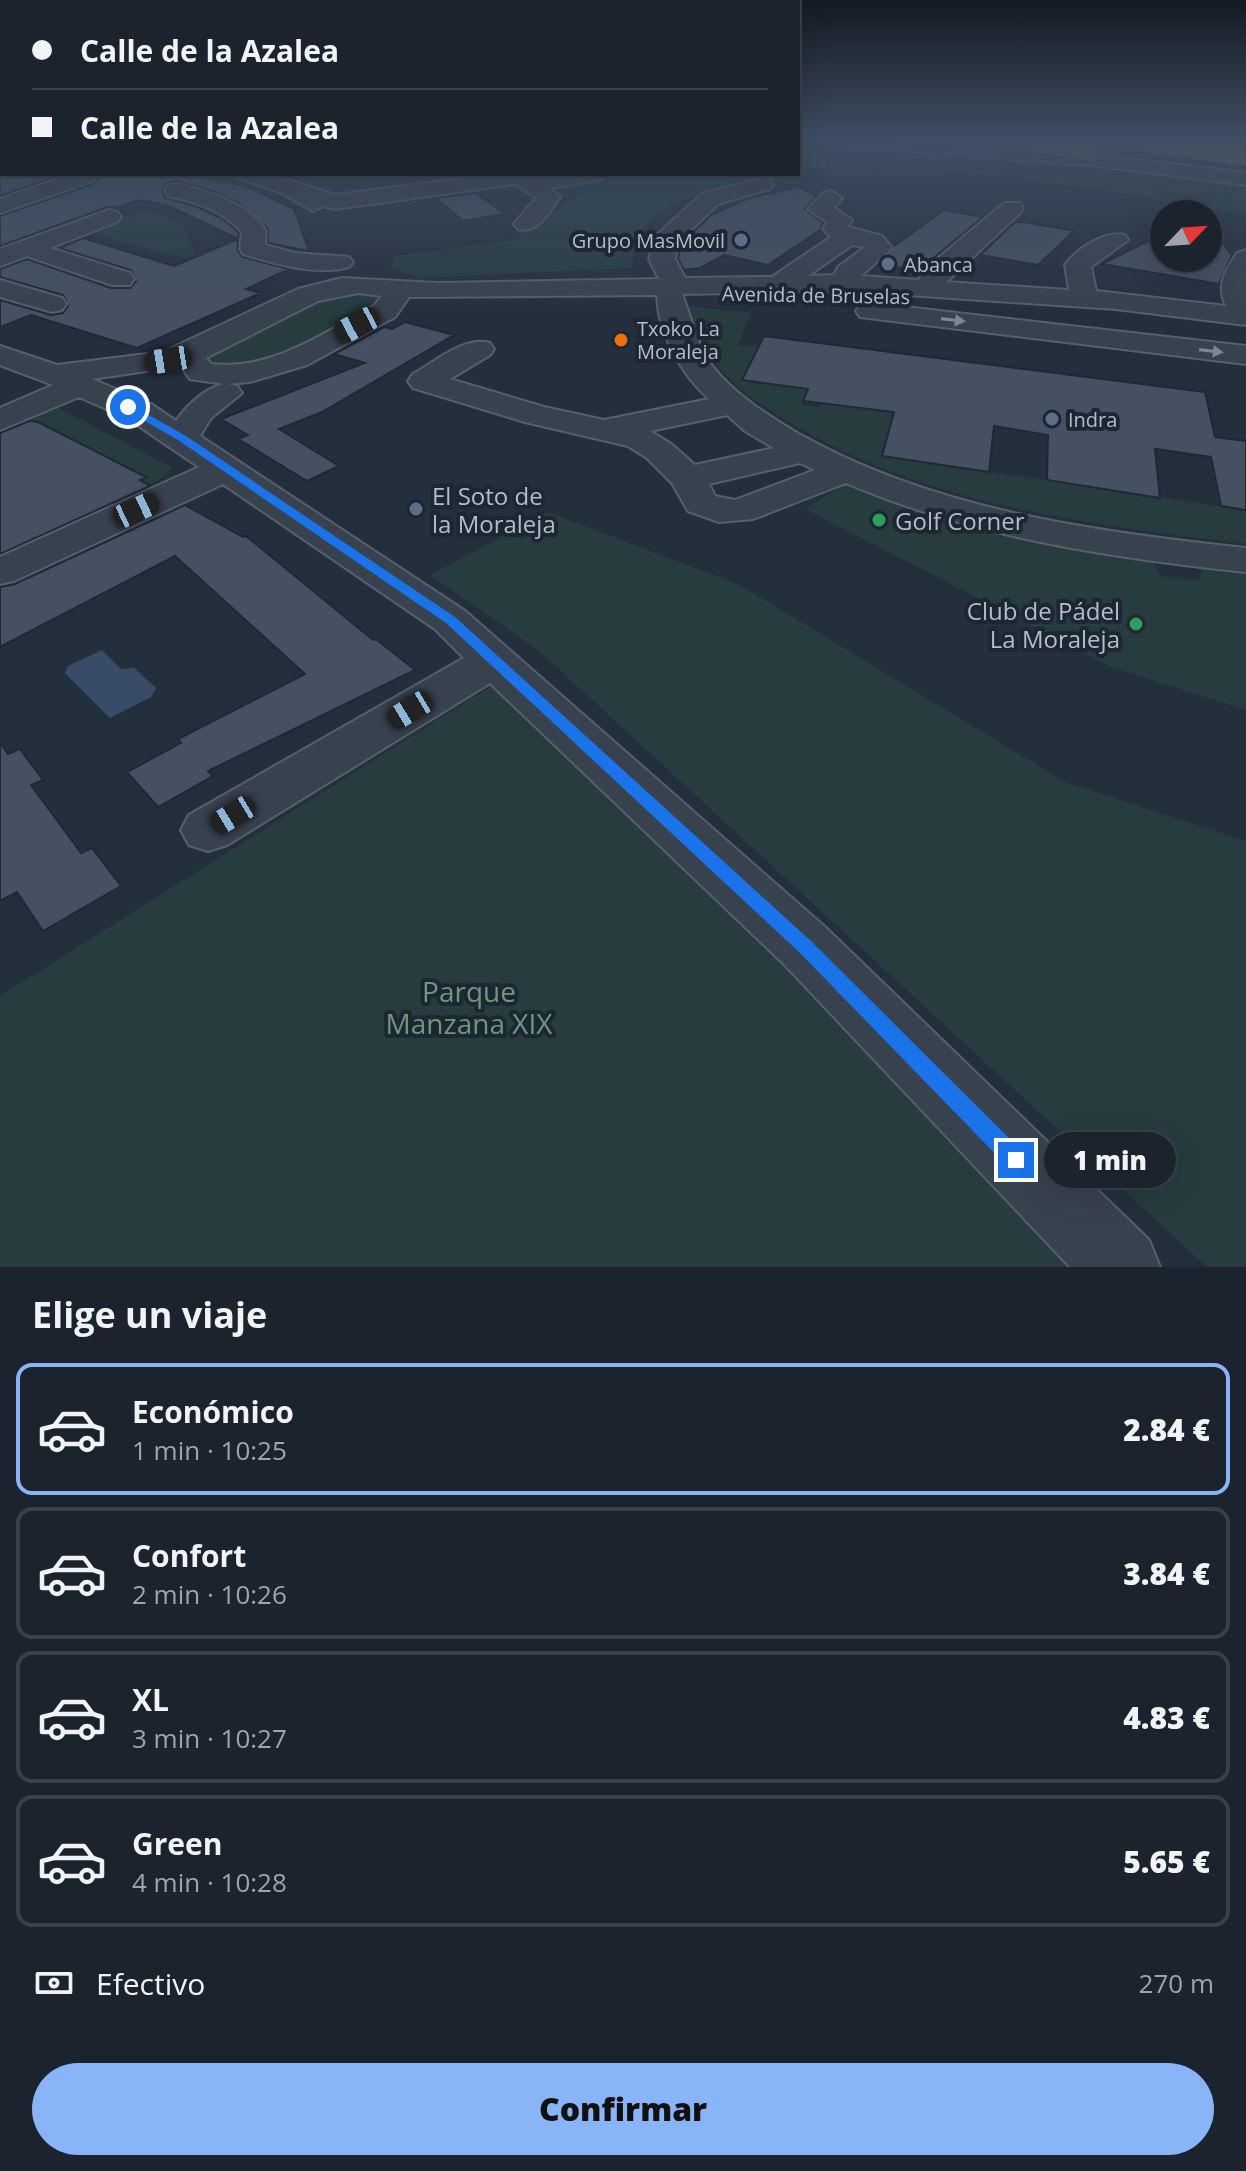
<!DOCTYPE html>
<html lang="es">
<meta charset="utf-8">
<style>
:root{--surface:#1b232e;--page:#242b36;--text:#f1f3f6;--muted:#a0a4aa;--line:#39404a;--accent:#8ab4f8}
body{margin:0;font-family:"Open Sans",sans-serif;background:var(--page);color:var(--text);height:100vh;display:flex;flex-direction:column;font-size:30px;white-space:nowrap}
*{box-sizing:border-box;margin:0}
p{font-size:26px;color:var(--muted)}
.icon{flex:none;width:44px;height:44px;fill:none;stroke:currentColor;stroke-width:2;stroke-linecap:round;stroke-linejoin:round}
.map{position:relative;height:1267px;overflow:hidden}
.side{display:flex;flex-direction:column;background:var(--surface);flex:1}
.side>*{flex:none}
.hud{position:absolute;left:0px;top:0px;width:800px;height:176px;box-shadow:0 8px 32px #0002,0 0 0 2px var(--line);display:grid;align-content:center;height:176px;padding:0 32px;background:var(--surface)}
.needle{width:52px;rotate:65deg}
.fabs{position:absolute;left:1150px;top:200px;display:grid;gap:16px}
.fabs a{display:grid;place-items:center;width:72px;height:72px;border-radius:50%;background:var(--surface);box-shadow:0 8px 32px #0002,0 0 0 2px var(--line);font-size:40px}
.end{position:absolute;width:36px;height:36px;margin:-18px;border:10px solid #1a73e8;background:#fff;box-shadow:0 0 0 4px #fff}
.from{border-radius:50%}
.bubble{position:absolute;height:56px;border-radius:28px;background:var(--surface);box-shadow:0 8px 32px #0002,0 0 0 2px var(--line);font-size:26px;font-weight:800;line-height:56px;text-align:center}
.car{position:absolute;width:24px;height:48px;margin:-24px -12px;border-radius:10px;box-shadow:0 0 6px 2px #0007;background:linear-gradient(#222 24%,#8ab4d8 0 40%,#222 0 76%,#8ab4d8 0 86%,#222 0)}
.hud b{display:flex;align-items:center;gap:28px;height:76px;font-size:30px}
.hud b+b{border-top:2px solid var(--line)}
.hud i{width:20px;height:20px;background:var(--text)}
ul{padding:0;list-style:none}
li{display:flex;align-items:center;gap:24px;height:132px;margin:0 16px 12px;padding:0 16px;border:4px solid var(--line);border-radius:16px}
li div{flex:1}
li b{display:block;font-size:30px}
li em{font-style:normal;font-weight:800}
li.selected{border-color:var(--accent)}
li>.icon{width:72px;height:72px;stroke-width:1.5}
h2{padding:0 32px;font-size:36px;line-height:96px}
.pay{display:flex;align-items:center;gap:20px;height:88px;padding:0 32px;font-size:30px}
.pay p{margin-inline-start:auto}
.action{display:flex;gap:16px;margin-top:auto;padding:16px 32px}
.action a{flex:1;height:92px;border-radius:48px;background:var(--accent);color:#111;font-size:32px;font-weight:800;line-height:92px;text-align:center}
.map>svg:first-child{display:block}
.green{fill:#263c3f}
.water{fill:#394c67}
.building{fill:#455162;stroke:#1f2835;stroke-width:2}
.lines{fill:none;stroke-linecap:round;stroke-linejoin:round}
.minor-casing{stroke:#565f6c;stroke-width:4}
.highway-casing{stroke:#434c59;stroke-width:4}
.minor{fill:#38414e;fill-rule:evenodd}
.highway{fill:#746855;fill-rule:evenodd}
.highway-bridge-casing{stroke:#434c59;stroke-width:24;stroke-linecap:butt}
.highway-bridge{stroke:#746855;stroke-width:22}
.oneway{fill:#7c8592}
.route{fill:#1a73e8}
.service-dot{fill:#5c6f8a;stroke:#1d2633;stroke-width:3}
.food-dot{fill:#e8710a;stroke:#1d2633;stroke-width:3}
.leisure-dot{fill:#2e9e5b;stroke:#1d2633;stroke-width:3}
.labels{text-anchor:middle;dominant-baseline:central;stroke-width:8;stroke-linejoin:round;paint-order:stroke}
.far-poi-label{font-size:20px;fill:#b4bcc9;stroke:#1d2633;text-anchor:start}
.far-street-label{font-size:20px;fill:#b4bcc9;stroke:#1d2633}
.poi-label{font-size:24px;fill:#b4bcc9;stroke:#1d2633;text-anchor:start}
.near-park-label{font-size:28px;fill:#6b9a76;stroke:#1d2633}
</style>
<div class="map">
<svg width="1246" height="1267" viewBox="0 0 1246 1267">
<rect width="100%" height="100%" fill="#242f3e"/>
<path class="green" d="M 798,145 L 977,154 L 1246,186 L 1246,214 C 1102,190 944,158 798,172 Z
M 626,174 L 776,174 L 752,176 L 671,204 L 636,235 L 632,268 L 419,278 L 391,268 L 394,256 L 514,240 L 588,188 Z
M 140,211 L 154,212 L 184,226 L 196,255 L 188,259 L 95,235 Z
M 355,288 L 384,296 L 382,302 L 280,359 L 216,367 L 209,361 L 211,353 L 308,301 Z
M 688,306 L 751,313 L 738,345 L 758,347 L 742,380 L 808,389 L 802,405 L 820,407 L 821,403 L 894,412 L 883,456 L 1246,510 L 1246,544 C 1090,524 926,506 789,422 C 760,405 729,384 710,356 C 699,341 693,324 688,306 Z
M 59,408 L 173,468 L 153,485 L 97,453 L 0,477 L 72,441 L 23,417 Z
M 848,482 L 956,522 L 1153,561 L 1160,576 L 1200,581 L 1202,569 L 1246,572 L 1246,710 L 1111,667 L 805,509 Z
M 548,512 L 740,585 L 1065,782 L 1246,841 L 1246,1267 L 1207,1267 L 538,650 L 430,575 Z
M 499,681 L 1095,1267 L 0,1267 L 0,996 Z"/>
<path class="water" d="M 102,650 L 121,669 L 134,668 L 156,688 L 151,697 L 110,718 L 65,673 L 68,666 Z"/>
<path class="building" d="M 0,174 L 64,174 L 0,196 Z
M 98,174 L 176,174 L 244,185 L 294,209 L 309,251 L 268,243 L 268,229 L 239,203 L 215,192 L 175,181 L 167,183 L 162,189 L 165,198 L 197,207 L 224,220 L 239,233 L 237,249 L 242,257 L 289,269 L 246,289 L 261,293 L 137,348 L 31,315 L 0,327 L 0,300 L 51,315 L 63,313 L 68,306 L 63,295 L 0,277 L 0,269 L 27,259 L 111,288 L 130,288 L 136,281 L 131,270 L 59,248 L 83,238 L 174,266 L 238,239 L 167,205 L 139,200 L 115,208 L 108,207 L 0,246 L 0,216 L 93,184 L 99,177 Z
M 799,187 L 816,196 L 805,209 L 823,223 L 820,230 L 768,265 L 724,255 L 700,268 L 684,270 L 678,259 L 681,244 L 711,215 L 752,197 Z
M 476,193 L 505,214 L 463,221 L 436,198 Z
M 944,210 L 983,217 L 920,269 L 877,266 L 894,246 Z
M 1015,222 L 1024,222 L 1074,231 L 1038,265 L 980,255 Z
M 1208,223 L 1232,255 L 1219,284 L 1102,264 L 1148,241 L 1164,244 L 1164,258 L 1208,258 Z
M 405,322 L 454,335 L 322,412 L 279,429 L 339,466 L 307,481 L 238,439 L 248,435 L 221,419 L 365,363 L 334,354 L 384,327 L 392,329 Z
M 764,336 L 1205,392 L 1215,437 L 1246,441 L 1246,510 L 1221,506 L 1211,457 L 1155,449 L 1160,498 L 1047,480 L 1048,435 L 994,426 L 989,472 L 882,456 L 894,412 L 803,401 L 808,389 L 742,380 Z
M 29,421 L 38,422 L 146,477 L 140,480 L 150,486 L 0,554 L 0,433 Z
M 185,505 L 243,537 L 246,536 L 373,640 L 376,639 L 415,670 L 208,771 L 213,776 L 158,807 L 127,772 L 181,743 L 178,739 L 305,674 L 175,556 L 0,647 L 0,587 L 15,584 Z
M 0,743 L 8,754 L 20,749 L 43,780 L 31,785 L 81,853 L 92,848 L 121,886 L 43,931 L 17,892 L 0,901 Z"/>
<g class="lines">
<defs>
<path id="minor" d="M 798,137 C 948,137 1097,154 1246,173 L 1246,185 L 1100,166 L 806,143 L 799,141 Z
M 0,150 L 2,150 L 0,163 Z
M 73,174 L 94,174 L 96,177 L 92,181 L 0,213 L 0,199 Z
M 235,174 L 268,174 L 336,195 L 495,174 L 529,174 L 534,177 L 610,174 L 599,180 L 550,188 L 560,197 C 549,212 538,234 518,229 L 514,224 L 536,198 L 516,184 L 335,209 L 323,206 L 313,211 L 282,193 L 239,178 Z
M 762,178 L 770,179 L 773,184 L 770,189 L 718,204 L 678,242 L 675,259 L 685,278 L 772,277 L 831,237 L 823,229 L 827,222 L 808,209 L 823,193 L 831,191 L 842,198 L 834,208 L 852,220 L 848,227 L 882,236 L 892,248 L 861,276 L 919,280 L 923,271 L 1004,203 L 1020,203 L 1023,208 L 1020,213 L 946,282 L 1069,290 L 1065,265 C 1077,249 1104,230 1125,235 L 1128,240 L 1091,267 L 1096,291 L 1226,306 C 1216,285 1225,271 1237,253 L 1246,250 L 1246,325 L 1116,309 L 849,291 L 682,294 C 692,319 696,345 713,367 C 735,395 769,416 799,434 C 934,510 1094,532 1246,548 L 1246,572 C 1111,558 972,537 846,483 L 753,519 L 719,522 L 688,511 L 672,483 L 647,458 L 628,446 L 525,422 L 413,388 L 408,381 L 413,374 C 435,362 464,336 490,343 L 494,349 L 490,355 L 450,379 L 544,407 L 604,420 L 709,399 C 681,374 658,333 657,295 L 409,297 L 395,317 L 307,365 L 250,382 L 228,384 L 237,386 L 242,393 L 211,418 L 200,436 L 465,611 L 826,928 L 1149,1240 L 1160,1267 L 1070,1267 L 784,964 L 490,683 L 227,845 L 208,851 L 189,845 L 181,830 L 189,815 L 464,658 L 435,629 L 223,484 L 14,581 L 0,584 L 0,557 L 199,467 L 127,418 L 79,397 L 0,430 L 0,408 L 53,385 L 0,365 L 0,346 L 57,365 L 163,352 L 298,289 L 342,278 L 438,283 L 659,279 L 649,259 L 657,235 L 702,194 ZM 852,245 L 865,247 L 838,267 L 834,275 L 808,276 ZM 358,293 L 382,296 L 375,305 C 324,333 271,371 211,364 L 206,358 L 318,301 ZM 181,366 L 190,379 L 224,384 C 204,389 188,404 176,421 L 151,404 L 92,379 ZM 727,415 L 745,431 L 774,448 L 695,465 L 671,444 L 650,431 ZM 800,463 L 815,470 L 735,500 L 715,496 L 709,484 Z
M 176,184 C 210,192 245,201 266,231 L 265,245 L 295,253 L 349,257 L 353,262 L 349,267 C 314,276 277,264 243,254 L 240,249 L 242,232 C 222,210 196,202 168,196 L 165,191 L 168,186 Z
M 109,210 L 117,212 L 121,217 L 117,222 L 50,248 L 130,273 L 134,279 L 130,285 L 112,285 L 27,256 L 0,266 L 0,249 Z
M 0,280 L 62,298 L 66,304 L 62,310 L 52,312 L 0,297 Z
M 870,303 L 1246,346 L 1246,364 L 860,317 L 856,311 L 860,305 Z"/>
<path id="highway" d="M 893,137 L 1246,137 L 1246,149 L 1114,150 L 903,143 Z"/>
</defs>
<use href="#minor" class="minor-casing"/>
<use href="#highway" class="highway-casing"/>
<use href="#minor" class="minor"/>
<use href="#highway" class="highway"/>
<defs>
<path id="highway-bridge" d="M 1002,137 L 1089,148
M 1116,137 L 1246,154"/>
</defs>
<use href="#highway-bridge" class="highway-bridge-casing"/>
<use href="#highway-bridge" class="highway-bridge"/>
</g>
<defs><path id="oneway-solid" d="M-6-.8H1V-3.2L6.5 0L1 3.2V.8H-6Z" transform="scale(2)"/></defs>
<g class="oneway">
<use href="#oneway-solid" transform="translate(953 320) rotate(7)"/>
<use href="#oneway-solid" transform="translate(1211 351) rotate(7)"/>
</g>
<linearGradient id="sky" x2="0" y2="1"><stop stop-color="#141a22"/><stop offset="0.44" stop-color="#3f4d63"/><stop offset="1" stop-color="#3f4d63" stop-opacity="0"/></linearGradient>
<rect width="1246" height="314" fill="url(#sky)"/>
<path class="route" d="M 124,405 L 131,405 L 186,436 L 455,617 L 811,941 L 1024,1153 L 1027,1160 L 1024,1168 L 1016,1171 L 1009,1168 L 799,952 L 446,623 L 178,440 L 124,409 Z"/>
<g class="service-dot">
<circle cx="741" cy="240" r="8"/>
<circle cx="888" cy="264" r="8"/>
<circle cx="1052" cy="419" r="8"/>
<circle cx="416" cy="509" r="8"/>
</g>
<circle class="food-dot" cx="621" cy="340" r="8"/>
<g class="leisure-dot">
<circle cx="879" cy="520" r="8"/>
<circle cx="1136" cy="624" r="8"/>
</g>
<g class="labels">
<g class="far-poi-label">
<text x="725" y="240" text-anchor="end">Grupo MasMovil</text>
<text x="904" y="264">Abanca</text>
<text x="637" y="328">Txoko La<tspan x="637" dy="23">Moraleja</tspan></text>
<text x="1068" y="419">Indra</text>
</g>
<g class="far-street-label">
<text transform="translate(816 295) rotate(1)">Avenida de Bruselas</text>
</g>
<g class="poi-label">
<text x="432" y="495">El Soto de<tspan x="432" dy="28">la Moraleja</tspan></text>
<text x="895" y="520">Golf Corner</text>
<text x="1120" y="610" text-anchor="end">Club de Pádel<tspan x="1120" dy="28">La Moraleja</tspan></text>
</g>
<g class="near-park-label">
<text x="469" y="991">Parque<tspan x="469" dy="32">Manzana XIX</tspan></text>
</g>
</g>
</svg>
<div class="fabs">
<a><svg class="needle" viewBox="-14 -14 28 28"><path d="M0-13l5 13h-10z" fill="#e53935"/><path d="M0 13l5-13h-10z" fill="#a0a4aa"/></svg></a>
</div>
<i class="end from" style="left:128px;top:407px"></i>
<i class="end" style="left:1016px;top:1160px"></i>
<div class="bubble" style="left:1044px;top:1132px;width:132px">1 min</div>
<i class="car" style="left:357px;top:325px;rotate:242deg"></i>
<i class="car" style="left:168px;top:360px;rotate:261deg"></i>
<i class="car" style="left:136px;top:510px;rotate:65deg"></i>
<i class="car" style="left:410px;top:710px;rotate:239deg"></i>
<i class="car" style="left:233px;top:815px;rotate:239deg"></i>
<div class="hud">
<b><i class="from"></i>Calle de la Azalea</b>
<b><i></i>Calle de la Azalea</b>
</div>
</div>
<section class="side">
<h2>Elige un viaje</h2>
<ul>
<li class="selected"><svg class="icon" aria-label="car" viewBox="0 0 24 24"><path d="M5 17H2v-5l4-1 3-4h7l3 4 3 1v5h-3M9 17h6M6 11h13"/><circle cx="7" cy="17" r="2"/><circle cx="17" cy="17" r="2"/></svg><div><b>Económico</b><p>1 min · 10:25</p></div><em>2.84 €</em></li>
<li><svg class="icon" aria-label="car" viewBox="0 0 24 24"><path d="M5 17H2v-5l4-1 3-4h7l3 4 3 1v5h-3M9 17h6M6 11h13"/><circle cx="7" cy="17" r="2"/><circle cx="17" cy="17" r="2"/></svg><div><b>Confort</b><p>2 min · 10:26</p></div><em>3.84 €</em></li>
<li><svg class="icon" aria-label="car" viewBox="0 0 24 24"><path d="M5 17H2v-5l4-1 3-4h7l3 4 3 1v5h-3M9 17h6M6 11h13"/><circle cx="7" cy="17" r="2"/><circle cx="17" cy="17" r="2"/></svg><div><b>XL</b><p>3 min · 10:27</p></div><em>4.83 €</em></li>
<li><svg class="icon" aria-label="car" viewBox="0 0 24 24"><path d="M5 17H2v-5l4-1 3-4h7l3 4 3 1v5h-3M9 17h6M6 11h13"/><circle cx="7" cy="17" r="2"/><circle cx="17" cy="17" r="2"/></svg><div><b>Green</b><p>4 min · 10:28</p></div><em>5.65 €</em></li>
</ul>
<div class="pay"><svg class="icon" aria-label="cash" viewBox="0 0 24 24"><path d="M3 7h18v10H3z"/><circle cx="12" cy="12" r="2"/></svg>Efectivo<p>270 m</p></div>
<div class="action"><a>Confirmar</a></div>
</section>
